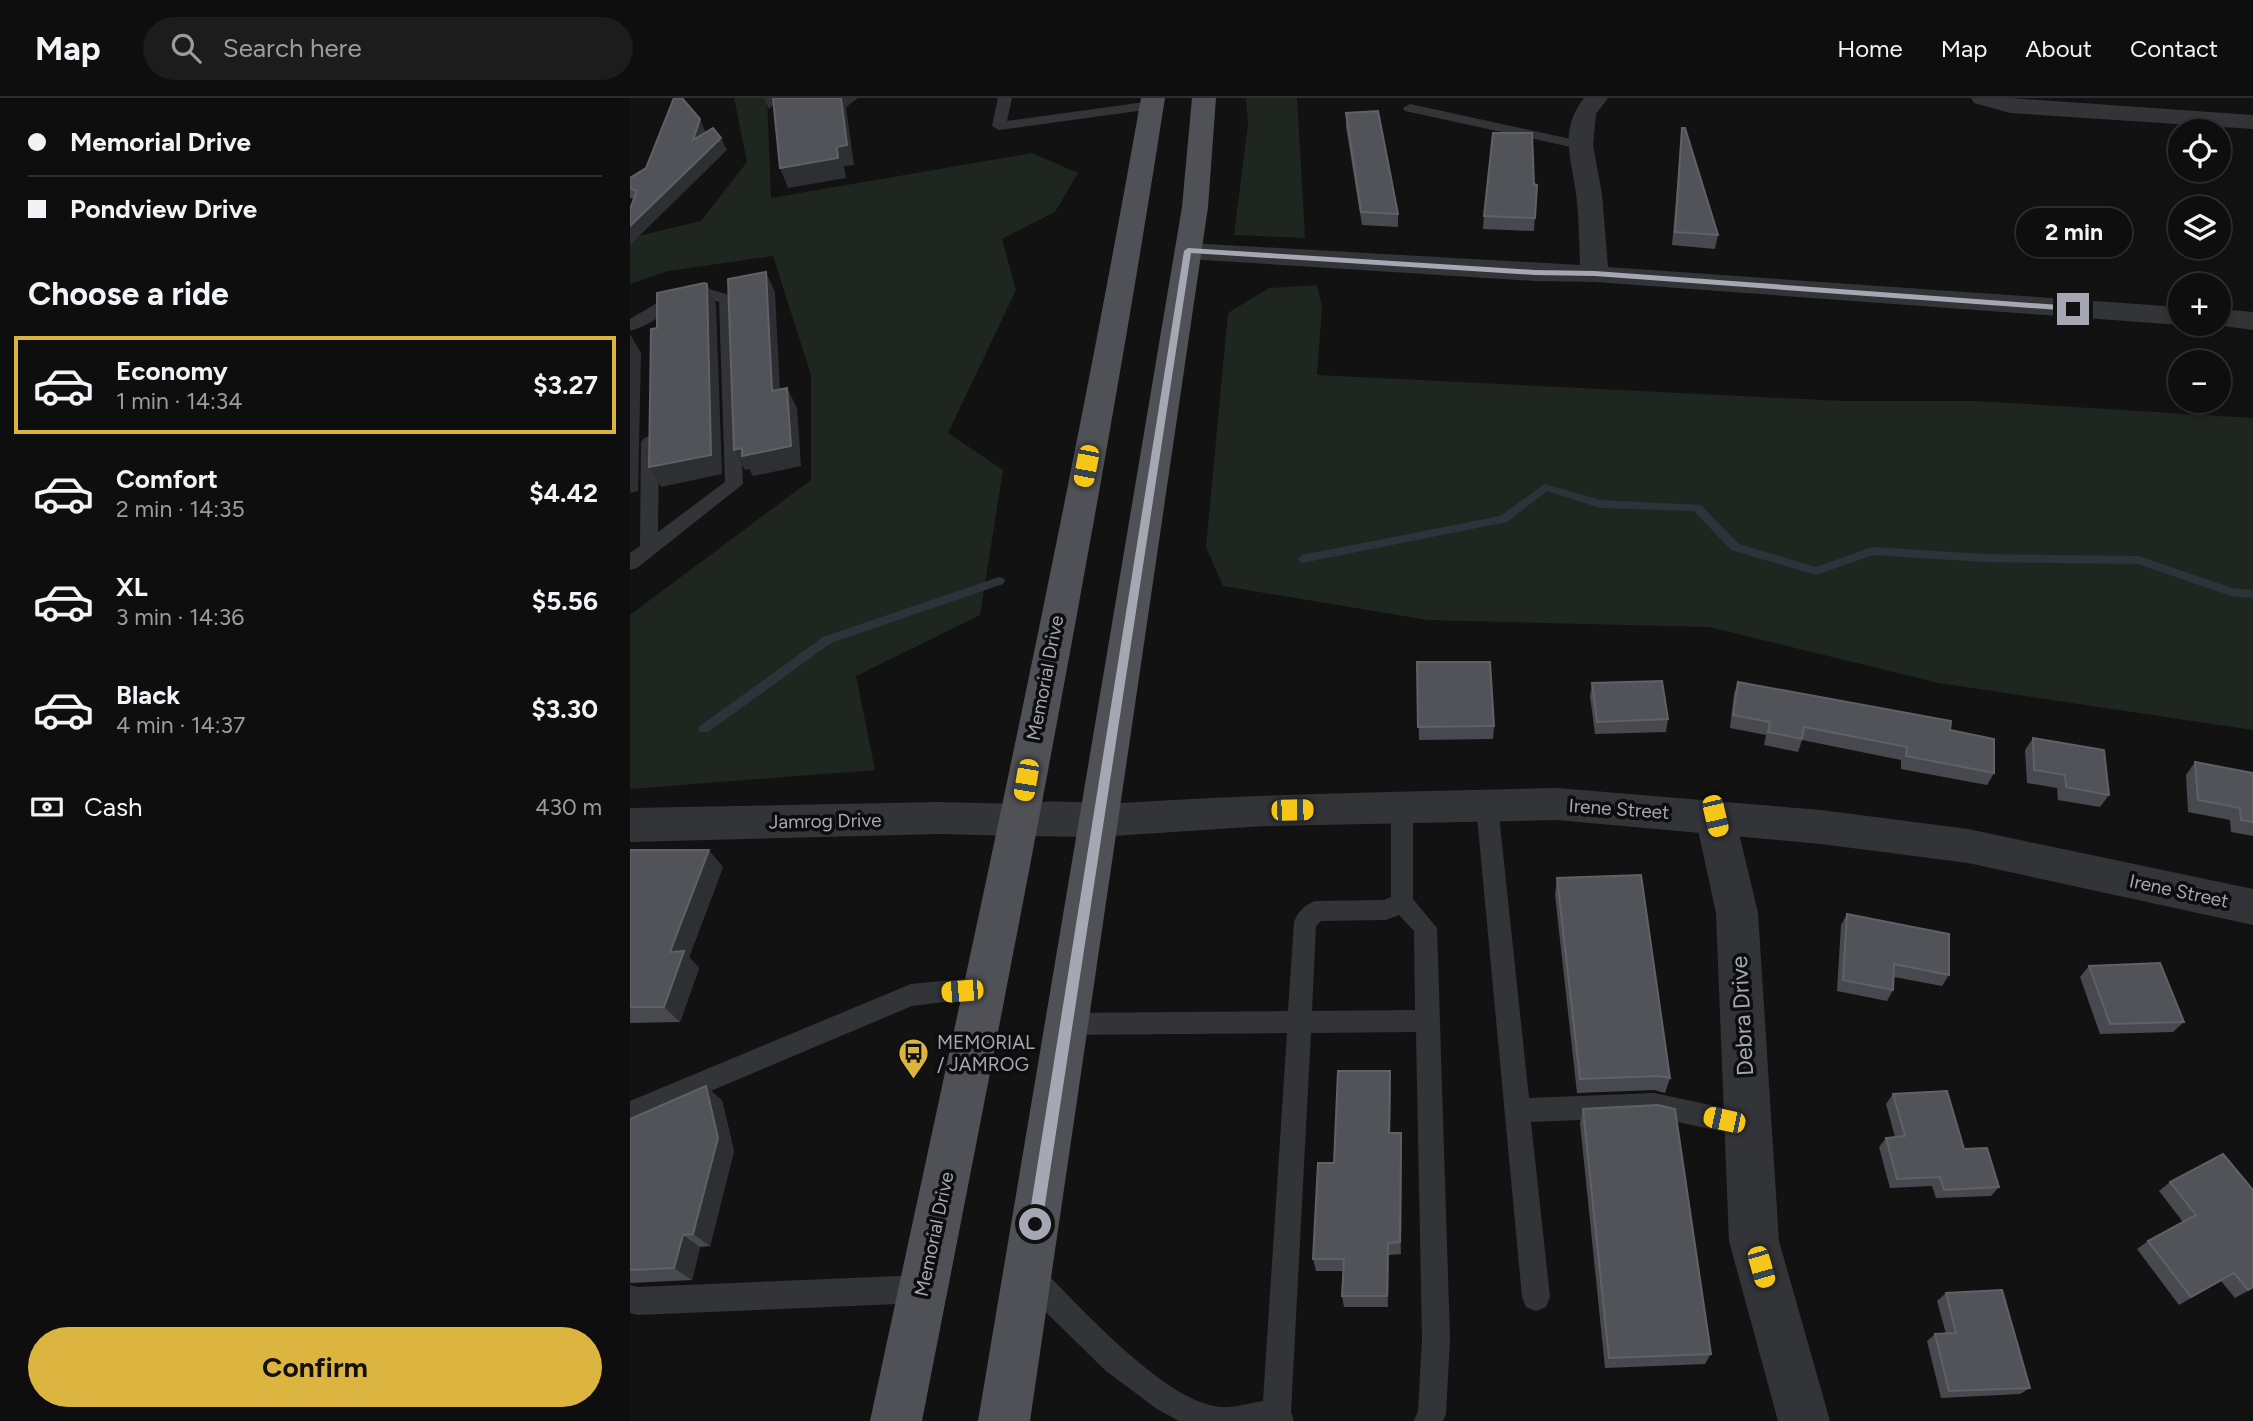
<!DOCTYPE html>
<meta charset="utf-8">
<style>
:root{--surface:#0e0e0e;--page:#1c1c1c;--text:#f1f3f6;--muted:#9b9c9e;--line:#2e2e2e;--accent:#dcb541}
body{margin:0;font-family:Figtree,sans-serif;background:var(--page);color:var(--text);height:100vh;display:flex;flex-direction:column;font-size:26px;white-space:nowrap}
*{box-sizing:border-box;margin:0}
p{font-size:23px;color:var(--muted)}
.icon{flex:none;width:38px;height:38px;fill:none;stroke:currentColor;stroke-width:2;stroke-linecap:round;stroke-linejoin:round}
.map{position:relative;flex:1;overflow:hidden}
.side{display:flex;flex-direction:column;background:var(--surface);width:630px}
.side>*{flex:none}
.guide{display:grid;align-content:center;height:154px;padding:0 28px;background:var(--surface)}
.controls{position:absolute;left:1538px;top:21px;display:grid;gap:14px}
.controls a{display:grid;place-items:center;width:63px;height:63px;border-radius:50%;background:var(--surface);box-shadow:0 4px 10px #0003,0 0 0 2px var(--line);font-size:35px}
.end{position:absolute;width:32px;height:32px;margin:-16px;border:9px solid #a5a8b2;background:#111;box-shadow:0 0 0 4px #111}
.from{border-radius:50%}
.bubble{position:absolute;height:49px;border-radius:24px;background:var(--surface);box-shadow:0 4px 10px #0003,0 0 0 2px var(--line);font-size:23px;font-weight:700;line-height:49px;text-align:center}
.car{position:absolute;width:21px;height:42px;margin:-21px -10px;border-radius:9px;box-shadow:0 0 5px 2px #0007;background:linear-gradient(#f5c518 24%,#345 0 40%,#f5c518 0 76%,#345 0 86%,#f5c518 0)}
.guide b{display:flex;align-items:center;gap:24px;height:66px;font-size:26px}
.guide b+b{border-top:2px solid var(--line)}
.guide i{width:18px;height:18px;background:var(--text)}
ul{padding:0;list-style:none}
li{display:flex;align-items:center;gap:21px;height:98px;margin:0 14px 10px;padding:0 14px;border:4px solid transparent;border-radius:0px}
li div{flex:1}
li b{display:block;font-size:26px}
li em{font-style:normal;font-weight:700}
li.current{border-color:var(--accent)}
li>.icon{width:63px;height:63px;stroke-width:1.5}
h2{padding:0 28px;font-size:32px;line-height:84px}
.pay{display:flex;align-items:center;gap:18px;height:77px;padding:0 28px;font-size:26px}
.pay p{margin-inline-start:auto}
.action{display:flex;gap:14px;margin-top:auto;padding:14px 28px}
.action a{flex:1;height:80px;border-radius:42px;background:var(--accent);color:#111;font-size:28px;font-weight:700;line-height:80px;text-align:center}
header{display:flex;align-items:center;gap:42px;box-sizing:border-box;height:98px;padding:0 35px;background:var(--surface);border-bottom:2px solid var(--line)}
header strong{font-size:33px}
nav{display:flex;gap:38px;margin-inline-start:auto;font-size:24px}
.search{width:490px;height:63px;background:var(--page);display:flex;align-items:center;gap:18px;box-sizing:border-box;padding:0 24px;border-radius:38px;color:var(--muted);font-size:26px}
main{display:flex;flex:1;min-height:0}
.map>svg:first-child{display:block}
.green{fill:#1f2620}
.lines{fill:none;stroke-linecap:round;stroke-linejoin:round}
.stream{fill:#2d333a;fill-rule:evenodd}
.service{fill:#333438;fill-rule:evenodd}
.minor{fill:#333438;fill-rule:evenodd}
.tertiary{fill:#333438;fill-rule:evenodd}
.primary{fill:#505156;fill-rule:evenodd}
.wall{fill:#48494e}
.shaded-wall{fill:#2e2f32}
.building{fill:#525358;stroke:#5f6166;stroke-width:2}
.route{fill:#a5a8b2}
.labels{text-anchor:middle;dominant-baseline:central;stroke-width:7;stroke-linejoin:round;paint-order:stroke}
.street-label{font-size:19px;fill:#a5a8b2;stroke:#0d0d0e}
.poi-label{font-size:19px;fill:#a5a8b2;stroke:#0d0d0e;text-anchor:start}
.near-street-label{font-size:23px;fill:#a5a8b2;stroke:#0d0d0e}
</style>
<header>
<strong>Map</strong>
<div class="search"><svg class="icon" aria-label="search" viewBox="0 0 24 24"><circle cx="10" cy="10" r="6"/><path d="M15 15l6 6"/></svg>Search here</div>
<nav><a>Home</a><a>Map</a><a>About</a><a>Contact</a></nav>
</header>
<main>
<section class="side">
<div class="guide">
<b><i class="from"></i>Memorial Drive</b>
<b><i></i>Pondview Drive</b>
</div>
<h2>Choose a ride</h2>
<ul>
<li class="current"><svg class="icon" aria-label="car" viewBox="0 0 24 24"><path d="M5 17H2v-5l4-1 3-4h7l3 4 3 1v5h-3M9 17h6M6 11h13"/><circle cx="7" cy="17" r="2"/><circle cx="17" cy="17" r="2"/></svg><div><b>Economy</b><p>1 min · 14:34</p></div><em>$3.27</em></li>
<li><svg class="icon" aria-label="car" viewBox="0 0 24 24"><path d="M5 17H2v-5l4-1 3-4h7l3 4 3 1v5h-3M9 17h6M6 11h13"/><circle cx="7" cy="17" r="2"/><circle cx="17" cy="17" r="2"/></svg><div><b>Comfort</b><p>2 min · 14:35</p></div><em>$4.42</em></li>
<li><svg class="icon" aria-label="car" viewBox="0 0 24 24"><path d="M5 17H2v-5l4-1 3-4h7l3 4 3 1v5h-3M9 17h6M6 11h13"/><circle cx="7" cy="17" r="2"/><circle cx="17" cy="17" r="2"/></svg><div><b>XL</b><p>3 min · 14:36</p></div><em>$5.56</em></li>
<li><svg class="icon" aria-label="car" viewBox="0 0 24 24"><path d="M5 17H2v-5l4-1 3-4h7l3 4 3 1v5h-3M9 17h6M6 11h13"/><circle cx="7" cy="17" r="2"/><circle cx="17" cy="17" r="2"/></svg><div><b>Black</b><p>4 min · 14:37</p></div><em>$3.30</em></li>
</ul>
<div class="pay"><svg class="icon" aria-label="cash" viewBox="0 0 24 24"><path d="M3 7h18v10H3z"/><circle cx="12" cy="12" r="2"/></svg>Cash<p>430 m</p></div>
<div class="action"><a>Confirm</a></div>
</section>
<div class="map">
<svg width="1623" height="1323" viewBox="0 0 1623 1323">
<rect width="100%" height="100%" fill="#121213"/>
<path class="green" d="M 104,0 L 137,0 L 141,100 L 402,55 L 448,75 L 425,114 L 372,141 L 386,192 L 318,335 L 373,372 L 350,517 L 226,578 L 245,672 L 0,691 L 0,517 L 181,382 L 181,277 L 143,158 L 38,173 L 0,186 L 0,140 L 71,123 L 117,64 Z
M 616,0 L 667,0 L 675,140 L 604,137 L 618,26 Z
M 687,187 L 692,209 L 687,277 L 1212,303 L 1346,303 L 1623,320 L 1623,632 L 1309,585 L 1079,529 L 798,522 L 593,488 L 576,449 L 598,215 L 639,190 Z"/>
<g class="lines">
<path class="stream" d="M 915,386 L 970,402 L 1071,407 L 1109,446 L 1186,469 L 1242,449 L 1353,456 L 1509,458 L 1602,490 L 1623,492 L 1623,500 L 1601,498 L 1508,466 L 1353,464 L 1243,457 L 1186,477 L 1101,452 L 1064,413 L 970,410 L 917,393 L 877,424 L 672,465 L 667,461 L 672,457 L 870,418 Z
M 369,479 L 373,480 L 375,483 L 373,486 L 201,545 L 78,634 L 70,634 L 68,631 L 70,628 L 193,539 Z"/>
<path class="service" d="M 368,0 L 382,0 L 377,23 L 522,3 L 529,7 L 522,11 L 369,32 L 362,28 Z
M 780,6 L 950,43 L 957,47 L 950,51 L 775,13 L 773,10 Z
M 76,190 L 102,198 L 105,201 L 113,386 L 7,470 L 0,472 L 0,455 L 10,448 L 11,344 L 14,340 L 20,338 L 29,344 L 28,434 L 95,384 L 89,204 C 47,192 35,224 0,233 L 0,221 L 39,198 Z
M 857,699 L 865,702 L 868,708 L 899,1000 L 1024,995 L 1118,1015 L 1127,1018 L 1131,1027 L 1127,1036 L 1118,1039 L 1024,1019 L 901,1024 L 920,1199 L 916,1209 L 906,1213 L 896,1209 L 892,1199 L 846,708 L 849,702 Z
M 772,700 L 780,703 L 783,709 L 783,801 L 807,830 L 820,1241 L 816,1316 L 813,1323 L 784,1323 L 788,1313 L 792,1241 L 786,934 L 681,935 L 661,1314 L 664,1323 L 549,1323 L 527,1311 L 476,1273 L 388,1187 L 384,1177 L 388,1167 L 398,1163 L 408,1167 C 449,1207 533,1303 590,1309 C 604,1310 620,1305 633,1303 L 657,935 L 437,937 L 428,934 L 425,926 L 428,918 L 437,915 L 658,913 L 664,824 C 668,814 674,807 685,803 L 754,802 L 761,799 L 761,709 L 764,703 ZM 769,817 L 784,833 L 785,912 L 682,913 L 686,828 L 691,823 L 756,822 Z
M 354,879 L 362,882 L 366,890 L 362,898 L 282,908 L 0,1027 L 0,1003 L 281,886 Z
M 292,1177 L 302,1181 L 306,1191 L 302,1201 L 292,1205 L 8,1217 L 0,1215 L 0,1187 L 8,1189 Z"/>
<path class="minor" d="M 954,0 L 978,0 L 966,16 L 963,47 L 972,96 L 978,169 L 1550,209 L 1550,226 L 1554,226 L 1550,227 L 965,184 L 905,183 L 558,161 L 548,159 L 544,153 L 548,147 L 558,145 L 950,167 C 949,143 949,119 946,95 C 941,59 929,32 954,0 Z
M 1341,0 L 1379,0 L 1623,17 L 1623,31 L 1380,15 L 1344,5 Z
M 1589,211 L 1623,214 L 1623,232 L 1579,226 L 1589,226 Z
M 1085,702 L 1099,706 L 1105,718 L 1128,815 L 1149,1143 L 1200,1323 L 1148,1323 L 1099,1143 L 1086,815 L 1065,718 L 1071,706 Z
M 309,704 L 389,706 L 403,710 L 409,722 L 403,734 L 389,738 L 309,736 L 0,744 L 0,710 Z"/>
<path class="tertiary" d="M 927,690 L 1191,712 L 1338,731 L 1623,791 L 1623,827 L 1338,765 L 1191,746 L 927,722 L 634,728 L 468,739 L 389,738 L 375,734 L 369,722 L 375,710 C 410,698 454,707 491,705 C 636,696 781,693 927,690 Z"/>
<path class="primary" d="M 511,0 L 535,0 C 466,443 378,883 292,1323 L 240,1323 C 334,883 433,443 511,0 Z
M 562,0 L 586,0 L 578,109 L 400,1323 L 348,1323 L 552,109 Z"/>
</g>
<path class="wall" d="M 716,15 L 768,116 L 768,129 L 732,127 L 716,29 Z
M 1052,30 L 1088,137 L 1085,151 L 1042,147 Z
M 75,33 L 74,36 L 97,52 L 4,101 L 0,100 L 0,80 Z
M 904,86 L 907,87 L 904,133 L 853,131 L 854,118 Z
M 787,564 L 864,628 L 863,641 L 789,642 Z
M 1108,584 L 1320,632 L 1364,675 L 1357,687 L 1271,671 L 1271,662 L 1172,642 L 1168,654 L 1134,647 L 1136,637 L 1100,630 L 1104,596 Z
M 962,585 L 1038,621 L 1036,634 L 965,636 L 960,598 Z
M 1403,640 L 1479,697 L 1470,709 L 1428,702 L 1427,690 L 1397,685 L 1395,652 Z
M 1565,664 L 1623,675 L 1623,738 L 1601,734 L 1600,722 L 1558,714 L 1556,677 Z
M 0,752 L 93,769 L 59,859 L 69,870 L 50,924 L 0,925 Z
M 927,780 L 1040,980 L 1035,995 L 1024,992 L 947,995 L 925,797 Z
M 1217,816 L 1319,877 L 1312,888 L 1264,879 L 1263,892 L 1257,903 L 1207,893 L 1211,827 Z
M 1459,868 L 1554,924 L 1543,934 L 1470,936 L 1450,879 Z
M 760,973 L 761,987 L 760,1035 L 772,1048 L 771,1156 L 759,1157 L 758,1209 L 714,1209 L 712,1198 L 713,1173 L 686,1173 L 683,1161 L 704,1065 Z
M 76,988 L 92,1003 L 104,1053 L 80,1148 L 70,1149 L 62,1182 L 1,1185 L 0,1184 L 0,1172 Z
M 1263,996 L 1369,1089 L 1361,1098 L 1306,1100 L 1302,1088 L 1260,1090 L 1249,1049 L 1256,1040 L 1265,1039 L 1256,1006 Z
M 953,1011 L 1081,1256 L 1075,1266 L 975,1270 L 950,1025 Z
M 1540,1084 L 1623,1190 L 1605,1200 L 1591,1183 L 1549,1207 L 1507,1151 L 1518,1143 L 1553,1124 L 1529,1093 Z
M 1316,1195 L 1400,1290 L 1390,1296 L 1311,1300 L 1297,1243 L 1305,1236 L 1316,1236 L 1307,1203 Z"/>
<path class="shaded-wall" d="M 134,0 L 148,0 L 149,1 L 139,11 Z
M 211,0 L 228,0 L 216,9 L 224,67 L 214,68 L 216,80 L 158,90 L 150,70 L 207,49 Z
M 70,21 L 75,33 L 68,55 L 63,42 Z
M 91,40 L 97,52 L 0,147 L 0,128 Z
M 136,174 L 145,194 L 151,313 L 142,293 Z
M 77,186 L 86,206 L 92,376 L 31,389 L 19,369 Z
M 0,236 L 11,255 L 8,393 L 0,395 Z
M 157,290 L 167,310 L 171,368 L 123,378 L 119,371 L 115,372 L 104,352 Z
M 79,752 L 93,769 L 59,859 L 69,870 L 50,924 L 34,909 L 40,854 Z
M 760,973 L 761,987 L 760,1048 L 759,1035 Z
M 76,988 L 92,1003 L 104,1053 L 80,1148 L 63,1136 Z
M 771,1035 L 772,1048 L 771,1156 L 770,1144 Z
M 53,1137 L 70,1149 L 62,1182 L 44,1170 Z
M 758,1145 L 759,1157 L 758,1209 L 757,1198 Z"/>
<path class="building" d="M 44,0 L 52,0 L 70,21 L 63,42 L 83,30 L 91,40 L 0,128 L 0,111 L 7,93 L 0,90 L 0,80 L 16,70 Z
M 143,0 L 211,0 L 217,47 L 207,49 L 208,60 L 150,70 Z
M 748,13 L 768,116 L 731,114 L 716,15 Z
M 1052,30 L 1055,30 L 1088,137 L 1045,134 Z
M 863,35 L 902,35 L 904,86 L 907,87 L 905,120 L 854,118 Z
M 136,174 L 142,293 L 157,290 L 161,348 L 112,358 L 112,350 L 104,352 L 98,181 Z
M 74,185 L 77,186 L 81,357 L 19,369 L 21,231 L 27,230 L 27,195 Z
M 787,564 L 860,564 L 864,628 L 788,629 Z
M 1032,583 L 1038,621 L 967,624 L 962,585 Z
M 1108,584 L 1321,623 L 1320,632 L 1364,641 L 1364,675 L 1276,658 L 1277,649 L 1174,629 L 1172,641 L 1138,634 L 1140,624 L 1103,617 Z
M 1403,640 L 1474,652 L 1479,697 L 1436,689 L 1435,677 L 1404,672 Z
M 1565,664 L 1623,675 L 1623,724 L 1611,722 L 1610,710 L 1568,702 Z
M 0,752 L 79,752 L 40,854 L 54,853 L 34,909 L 0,909 Z
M 1011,777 L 1040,980 L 1029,978 L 950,981 L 927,780 Z
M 1217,816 L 1319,836 L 1319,877 L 1264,866 L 1263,892 L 1213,882 Z
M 1530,865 L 1554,924 L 1480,926 L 1459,868 Z
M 708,973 L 760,973 L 759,1035 L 771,1035 L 770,1144 L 758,1145 L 757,1198 L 712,1198 L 714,1161 L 683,1161 L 688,1065 L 704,1065 Z
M 76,988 L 88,1040 L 63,1136 L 53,1137 L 44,1170 L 0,1172 L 0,1021 Z
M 1317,993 L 1334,1051 L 1357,1050 L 1369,1089 L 1314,1092 L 1310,1079 L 1267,1081 L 1256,1040 L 1275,1038 L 1263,996 Z
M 1028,1007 L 1045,1011 L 1081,1256 L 979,1260 L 953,1011 Z
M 1593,1056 L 1623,1092 L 1623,1189 L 1618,1192 L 1604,1175 L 1561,1199 L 1518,1143 L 1566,1117 L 1540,1084 Z
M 1372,1192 L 1400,1290 L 1319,1293 L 1305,1236 L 1326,1235 L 1316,1195 Z"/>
<path class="route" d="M 558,150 L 905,172 L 965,173 L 1443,208 L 1447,211 L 1443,213 L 965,178 L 905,177 L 561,155 L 412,1126 L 410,1131 L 405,1133 L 400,1131 L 398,1126 L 554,153 Z"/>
<defs>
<symbol id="bus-pin" viewBox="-11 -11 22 30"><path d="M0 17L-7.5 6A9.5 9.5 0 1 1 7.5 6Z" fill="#dcb541" stroke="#0d0d0e"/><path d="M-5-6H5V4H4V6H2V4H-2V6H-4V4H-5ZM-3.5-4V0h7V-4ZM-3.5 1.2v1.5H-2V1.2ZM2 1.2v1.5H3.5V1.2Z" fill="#111"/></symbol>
</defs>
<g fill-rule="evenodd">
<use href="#bus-pin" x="266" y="938" width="35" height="47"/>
</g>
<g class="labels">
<g class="street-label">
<text transform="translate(415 580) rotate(-79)">Memorial Drive</text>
<text transform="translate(989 711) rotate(4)">Irene Street</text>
<text transform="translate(195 723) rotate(-1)">Jamrog Drive</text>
<text transform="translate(1549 793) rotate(12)">Irene Street</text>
<text transform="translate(304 1136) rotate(-78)">Memorial Drive</text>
</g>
<g class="poi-label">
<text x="307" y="944">MEMORIAL<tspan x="307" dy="22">/ JAMROG</tspan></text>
</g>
<g class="near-street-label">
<text transform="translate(1112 918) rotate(-93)">Debra Drive</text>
</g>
</g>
</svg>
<div class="controls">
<a><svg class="icon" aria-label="locate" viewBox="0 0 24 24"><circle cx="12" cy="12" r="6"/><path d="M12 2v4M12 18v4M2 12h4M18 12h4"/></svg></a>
<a><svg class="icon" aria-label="layers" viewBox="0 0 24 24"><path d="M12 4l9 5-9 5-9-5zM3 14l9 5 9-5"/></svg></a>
<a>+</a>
<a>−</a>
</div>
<i class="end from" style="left:405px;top:1126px"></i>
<i class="end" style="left:1443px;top:211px"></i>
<div class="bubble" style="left:1386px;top:110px;width:116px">2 min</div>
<i class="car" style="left:456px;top:368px;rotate:191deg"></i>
<i class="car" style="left:396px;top:682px;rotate:190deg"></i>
<i class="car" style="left:662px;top:712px;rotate:89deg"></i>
<i class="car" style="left:1085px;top:718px;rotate:167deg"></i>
<i class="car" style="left:332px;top:893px;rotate:265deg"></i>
<i class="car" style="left:1094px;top:1022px;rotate:282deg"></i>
<i class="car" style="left:1131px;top:1169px;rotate:164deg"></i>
</div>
</main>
